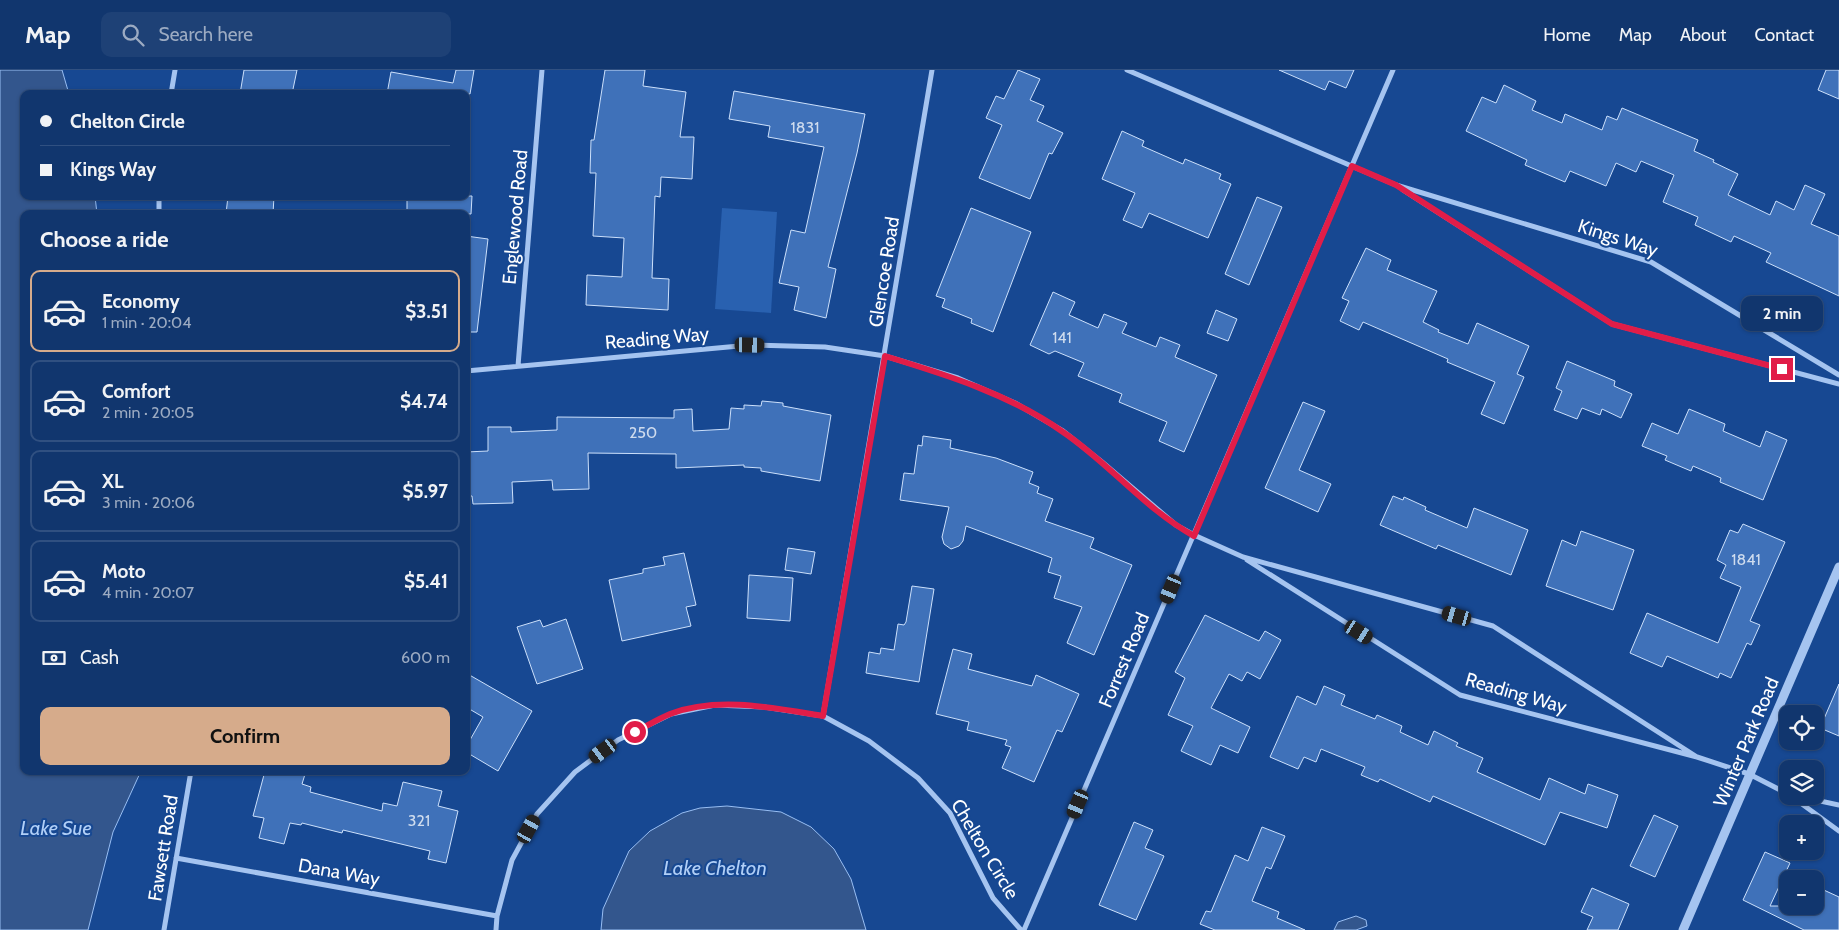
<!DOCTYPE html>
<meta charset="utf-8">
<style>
:root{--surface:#11366e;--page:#1e4176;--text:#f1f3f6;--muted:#9cabc2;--line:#305081;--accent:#d6ab8b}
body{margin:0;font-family:Cabin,sans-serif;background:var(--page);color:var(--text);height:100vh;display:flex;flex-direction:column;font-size:19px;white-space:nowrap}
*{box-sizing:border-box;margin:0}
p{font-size:16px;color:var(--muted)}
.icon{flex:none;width:28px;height:28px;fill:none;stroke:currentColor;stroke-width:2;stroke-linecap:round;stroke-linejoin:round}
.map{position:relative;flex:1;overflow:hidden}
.sheet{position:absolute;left:20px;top:140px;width:450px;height:565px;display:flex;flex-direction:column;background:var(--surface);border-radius:10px;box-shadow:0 1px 4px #0004,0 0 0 1px var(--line)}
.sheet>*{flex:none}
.hud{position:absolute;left:20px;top:20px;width:450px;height:110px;border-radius:10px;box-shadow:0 1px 4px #0004,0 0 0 1px var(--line);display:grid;align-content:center;height:110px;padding:0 20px;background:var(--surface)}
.controls{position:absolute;left:1779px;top:635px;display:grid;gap:10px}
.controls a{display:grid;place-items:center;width:45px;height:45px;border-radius:10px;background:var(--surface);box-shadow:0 1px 4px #0004,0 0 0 1px var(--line);font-size:25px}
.end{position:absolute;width:22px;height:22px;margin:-11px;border:6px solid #e11d48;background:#fff;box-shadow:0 0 0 2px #fff}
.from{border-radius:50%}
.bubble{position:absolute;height:35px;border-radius:10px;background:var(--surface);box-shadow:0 1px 4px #0004,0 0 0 1px var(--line);font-size:16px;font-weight:700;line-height:35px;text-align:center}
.car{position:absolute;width:15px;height:30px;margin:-15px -8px;border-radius:6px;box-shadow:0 0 4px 1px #0007;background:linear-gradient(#222 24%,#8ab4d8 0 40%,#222 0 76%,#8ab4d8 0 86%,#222 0)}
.hud b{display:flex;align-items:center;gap:18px;height:48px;font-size:19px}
.hud b+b{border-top:1px solid var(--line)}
.hud i{width:12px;height:12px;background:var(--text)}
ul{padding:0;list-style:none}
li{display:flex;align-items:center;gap:15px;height:82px;margin:0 10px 8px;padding:0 10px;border:2px solid var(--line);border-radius:10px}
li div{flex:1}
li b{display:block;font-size:19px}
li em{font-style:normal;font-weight:700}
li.current{border-color:var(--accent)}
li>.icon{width:45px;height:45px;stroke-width:1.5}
h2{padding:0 20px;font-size:22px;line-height:60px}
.pay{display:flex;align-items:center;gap:12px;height:55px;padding:0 20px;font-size:19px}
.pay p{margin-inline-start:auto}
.cta{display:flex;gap:10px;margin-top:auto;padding:10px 20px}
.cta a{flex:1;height:58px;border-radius:10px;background:var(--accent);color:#111;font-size:20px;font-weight:700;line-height:58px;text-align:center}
header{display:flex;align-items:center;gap:30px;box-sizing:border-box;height:70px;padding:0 25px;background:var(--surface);border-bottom:1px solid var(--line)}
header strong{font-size:24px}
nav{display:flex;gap:28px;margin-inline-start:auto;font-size:18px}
.search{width:350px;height:45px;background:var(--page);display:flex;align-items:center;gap:12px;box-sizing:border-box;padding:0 18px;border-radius:10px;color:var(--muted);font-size:19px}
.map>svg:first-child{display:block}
.green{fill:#2961b0}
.water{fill:#33568d;stroke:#98bef3}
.building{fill:#3f71b9;stroke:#cce0fb}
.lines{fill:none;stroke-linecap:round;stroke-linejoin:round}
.minor{stroke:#a5c4f0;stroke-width:5}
.tertiary{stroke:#a5c4f0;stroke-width:9}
.route{stroke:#e11d48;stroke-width:6}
.labels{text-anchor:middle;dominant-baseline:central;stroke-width:4;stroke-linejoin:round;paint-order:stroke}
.number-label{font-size:16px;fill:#cfdcee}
.street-label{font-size:19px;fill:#fff;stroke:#174892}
.water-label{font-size:20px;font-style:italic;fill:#b1cff7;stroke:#174892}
</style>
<header>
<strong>Map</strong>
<div class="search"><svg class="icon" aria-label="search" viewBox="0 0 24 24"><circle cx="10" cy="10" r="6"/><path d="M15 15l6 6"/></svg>Search here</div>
<nav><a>Home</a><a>Map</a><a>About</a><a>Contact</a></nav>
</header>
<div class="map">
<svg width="1839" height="860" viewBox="0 0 1839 860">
<rect width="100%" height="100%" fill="#174892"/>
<path class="green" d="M 722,138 L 777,142 L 771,243 L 715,239 Z"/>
<path class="water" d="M 0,0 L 62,0 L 69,24 L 24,24 L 24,126 L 95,126 L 97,144 L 24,144 L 24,701 L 141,701 L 113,762 L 88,860 L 0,860 Z
M 727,736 L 781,742 L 811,757 L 834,779 L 851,809 L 866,860 L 601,860 L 603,839 L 629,781 L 650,761 L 682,743 L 700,738 Z
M 1356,846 L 1366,850 L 1367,856 L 1356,860 L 1334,860 L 1338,852 Z"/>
<path class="building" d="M 244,0 L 297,0 L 292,24 L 240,24 Z
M 456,0 L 474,0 L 470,24 L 387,24 L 391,2 L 453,13 Z
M 605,0 L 645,0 L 643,16 L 686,22 L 680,67 L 694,67 L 692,109 L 661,107 L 660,127 L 655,126 L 652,208 L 669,209 L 668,240 L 586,235 L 587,205 L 622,207 L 624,168 L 593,166 L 596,103 L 590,103 L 591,70 L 594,70 Z
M 1018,0 L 1040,9 L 1030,30 L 1044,36 L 1037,51 L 1063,63 L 1052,84 L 1049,83 L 1030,129 L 979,108 L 1002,55 L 986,48 L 996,26 L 1004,29 Z
M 1279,0 L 1354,0 L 1346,18 L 1329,11 L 1325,20 Z
M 1826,0 L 1839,0 L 1839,29 L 1818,20 Z
M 1504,15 L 1536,31 L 1532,40 L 1562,53 L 1565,44 L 1602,60 L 1607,46 L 1617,50 L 1622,38 L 1698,70 L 1694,81 L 1714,90 L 1713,92 L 1738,104 L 1728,125 L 1770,145 L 1776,131 L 1794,140 L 1805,115 L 1825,124 L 1811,154 L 1839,166 L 1839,226 L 1766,192 L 1771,183 L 1734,166 L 1731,172 L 1695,155 L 1698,147 L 1663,132 L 1674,105 L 1641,91 L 1636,102 L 1616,93 L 1606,116 L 1570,101 L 1565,112 L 1525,95 L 1527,90 L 1466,61 L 1482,27 L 1496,33 Z
M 734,21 L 865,44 L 857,83 L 828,197 L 836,199 L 826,248 L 794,240 L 799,217 L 779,213 L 791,160 L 805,163 L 824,77 L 768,67 L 770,56 L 729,49 Z
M 1122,61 L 1144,71 L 1142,76 L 1183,94 L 1185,89 L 1221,104 L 1219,109 L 1231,114 L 1208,168 L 1149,143 L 1142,158 L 1123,150 L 1135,123 L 1102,109 Z
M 228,126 L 274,126 L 273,144 L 226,144 Z
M 407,126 L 472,126 L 471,144 L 407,144 Z
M 1257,127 L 1282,137 L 1249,215 L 1225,204 Z
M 971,138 L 1031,162 L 993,262 L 971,253 L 972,249 L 942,237 L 945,229 L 936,226 Z
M 466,166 L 488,169 L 477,262 L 466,262 Z
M 1366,178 L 1391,190 L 1387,200 L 1437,221 L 1423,252 L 1439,260 L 1438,262 L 1468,274 L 1477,253 L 1529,276 L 1517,304 L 1524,307 L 1504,354 L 1481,344 L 1495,312 L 1447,292 L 1448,289 L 1363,252 L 1359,260 L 1340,251 L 1349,231 L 1342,228 Z
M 1053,222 L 1075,232 L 1069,245 L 1098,258 L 1104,244 L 1127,253 L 1122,263 L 1156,277 L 1160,267 L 1180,275 L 1175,287 L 1217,305 L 1184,382 L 1159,371 L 1167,352 L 1119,332 L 1122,324 L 1078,306 L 1084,293 L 1055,281 L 1049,284 L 1030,275 Z
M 1216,240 L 1237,249 L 1228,271 L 1207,263 Z
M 1567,291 L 1615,311 L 1614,316 L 1632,324 L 1621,348 L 1602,339 L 1600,345 L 1582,338 L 1577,349 L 1554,340 L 1562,321 L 1556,318 Z
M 762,331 L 783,333 L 783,336 L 831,345 L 820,411 L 761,401 L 761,398 L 744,397 L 744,395 L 676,398 L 676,384 L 588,383 L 589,419 L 553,420 L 552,410 L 512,412 L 513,433 L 473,434 L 472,426 L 466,426 L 466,382 L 488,381 L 488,357 L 511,357 L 511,362 L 557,360 L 557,347 L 674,348 L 674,340 L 692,339 L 693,361 L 729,359 L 731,338 L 744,339 L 744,335 L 761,336 Z
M 1303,332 L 1325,341 L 1299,400 L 1331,414 L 1318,442 L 1265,418 Z
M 1689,339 L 1725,354 L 1723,361 L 1760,377 L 1766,361 L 1787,370 L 1763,430 L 1720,412 L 1721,408 L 1693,396 L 1691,401 L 1665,390 L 1667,386 L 1642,376 L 1652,353 L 1678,364 Z
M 923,366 L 951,370 L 950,378 L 996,388 L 1033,402 L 1029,413 L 1039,417 L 1037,423 L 1053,429 L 1045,451 L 1094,468 L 1090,478 L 1132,495 L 1094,585 L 1067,573 L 1082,537 L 1054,528 L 1061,506 L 1048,502 L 1052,488 L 966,456 L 963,471 L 959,476 L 951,479 L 944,474 L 942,467 L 949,437 L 900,430 L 904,403 L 914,404 L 918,375 L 922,376 Z
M 1393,426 L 1403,430 L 1404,427 L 1426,437 L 1425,440 L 1467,458 L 1474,438 L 1528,460 L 1511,505 L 1438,475 L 1436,479 L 1380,455 Z
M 1743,454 L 1785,472 L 1750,551 L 1760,555 L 1751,575 L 1747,573 L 1731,608 L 1720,603 L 1718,608 L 1667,586 L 1662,597 L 1630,583 L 1647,543 L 1718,573 L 1741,517 L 1720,508 L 1726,495 L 1717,490 L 1730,460 L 1738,463 Z
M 1581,461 L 1634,480 L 1613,540 L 1546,516 L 1562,470 L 1576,476 Z
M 788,478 L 815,482 L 811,504 L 785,500 Z
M 684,483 L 696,535 L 686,537 L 691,556 L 622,571 L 609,510 L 643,503 L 643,499 L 665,495 L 663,487 Z
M 749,505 L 793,508 L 790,551 L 747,548 Z
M 912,516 L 934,519 L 919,612 L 866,603 L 869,582 L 880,584 L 881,578 L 894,580 L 898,554 L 904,555 L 906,552 Z
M 1205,545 L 1259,571 L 1265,561 L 1281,570 L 1260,609 L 1247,602 L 1242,611 L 1229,604 L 1211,638 L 1250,657 L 1238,683 L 1220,675 L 1211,695 L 1181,681 L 1193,656 L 1168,645 L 1185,608 L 1175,602 Z
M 566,549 L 583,599 L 537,614 L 517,557 L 540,550 L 543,557 Z
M 953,579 L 972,584 L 968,599 L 1032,616 L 1036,605 L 1079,624 L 1062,662 L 1057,660 L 1034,712 L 1002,698 L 1011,677 L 1005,675 L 1007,670 L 967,660 L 969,652 L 936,644 Z
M 466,603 L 532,641 L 498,701 L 466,682 L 466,677 L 483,647 L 466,637 Z
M 1839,614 L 1839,666 L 1820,658 Z
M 1324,616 L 1345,625 L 1341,635 L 1375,649 L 1377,645 L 1402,656 L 1400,662 L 1428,675 L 1434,661 L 1458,673 L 1456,676 L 1483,688 L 1477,702 L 1540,730 L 1549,708 L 1585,724 L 1588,714 L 1618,725 L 1607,758 L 1560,742 L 1545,775 L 1433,726 L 1430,732 L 1380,709 L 1378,712 L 1361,705 L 1365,697 L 1321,679 L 1316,692 L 1304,687 L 1298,699 L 1270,687 L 1297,626 L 1316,635 Z
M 265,701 L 306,701 L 302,714 L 311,717 L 310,722 L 382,741 L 383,733 L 397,736 L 403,712 L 442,721 L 438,736 L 458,741 L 446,793 L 428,789 L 430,781 L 343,760 L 342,763 L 302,753 L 301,755 L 290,753 L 284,774 L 259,768 L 264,748 L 253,746 Z
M 1654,745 L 1678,756 L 1655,807 L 1630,796 Z
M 1134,752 L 1153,760 L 1145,778 L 1164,786 L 1136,850 L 1099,835 Z
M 1262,757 L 1285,766 L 1271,799 L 1266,797 L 1252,831 L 1279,842 L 1277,848 L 1305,860 L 1215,860 L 1200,854 L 1206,841 L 1211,842 L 1235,785 L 1248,791 Z
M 1765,782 L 1790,793 L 1770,836 L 1815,836 L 1815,816 L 1839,827 L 1839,860 L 1804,860 L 1743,830 Z
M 1592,818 L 1629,834 L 1618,860 L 1587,860 L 1593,847 L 1581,842 Z"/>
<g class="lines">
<path class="minor" d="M 1127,0 L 1396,115 L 1651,192 L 1839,305
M 171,24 L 175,0
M 1403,120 L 1612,254 L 1839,314
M 159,126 L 159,144
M 518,296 L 542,0
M 466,301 L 750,275 L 825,277 L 885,286 L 958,308 L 1015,333 L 1063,361 L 1102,392 L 1176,455 L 1194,465 L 1243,487 L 1493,556 L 1697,687
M 1247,490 L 1460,625 L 1697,687 L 1749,704 L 1788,724
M 823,646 L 932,0
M 1791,726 L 1839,761
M 1797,726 L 1839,735
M 176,788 L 497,846
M 164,860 L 191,701
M 496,860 L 497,846 L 512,790 L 537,744 L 575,702 L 618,670 L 671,644 L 715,635 L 764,637 L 823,646 L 869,671 L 918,708 L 950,743 L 993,828 L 1021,860
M 1024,860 L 1393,0"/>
<path class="tertiary" d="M 1683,860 L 1839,497"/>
</g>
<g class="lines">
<path class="route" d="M 635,662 C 647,656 658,649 670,644 C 718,626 774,638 823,646 L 885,286 C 947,305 1009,324 1063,362 C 1109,393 1145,439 1194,466 L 1352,96 L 1396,115 L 1612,254 L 1782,299"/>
</g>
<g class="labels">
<g class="number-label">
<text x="805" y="57">1831</text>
<text x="1062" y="267">141</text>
<text x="643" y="362">250</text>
<text x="1746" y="489">1841</text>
<text x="419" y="750">321</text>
</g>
<g class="street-label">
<text transform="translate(515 147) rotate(-85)">Englewood Road</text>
<text transform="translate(1618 168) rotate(18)">Kings Way</text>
<text transform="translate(884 202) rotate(-81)">Glencoe Road</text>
<text transform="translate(657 268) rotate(-5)">Reading Way</text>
<text transform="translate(1124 590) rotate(-67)">Forrest Road</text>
<text transform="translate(1516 623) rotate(16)">Reading Way</text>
<text transform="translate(1746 672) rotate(-67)">Winter Park Road</text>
<text transform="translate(163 778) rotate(-81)">Fawsett Road</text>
<text transform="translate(985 779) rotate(59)">Chelton Circle</text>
<text transform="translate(339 802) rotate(10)">Dana Way</text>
</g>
<g class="water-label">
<text x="56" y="758">Lake Sue</text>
<text x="715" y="798">Lake Chelton</text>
</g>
</g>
</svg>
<div class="controls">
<a><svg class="icon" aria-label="locate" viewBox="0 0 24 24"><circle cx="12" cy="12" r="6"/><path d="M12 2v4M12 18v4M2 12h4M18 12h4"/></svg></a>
<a><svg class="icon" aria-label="layers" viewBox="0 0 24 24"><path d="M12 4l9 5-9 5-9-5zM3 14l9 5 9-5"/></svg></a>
<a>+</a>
<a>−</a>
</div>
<i class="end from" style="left:635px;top:662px"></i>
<i class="end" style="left:1782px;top:299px"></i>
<div class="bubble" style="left:1741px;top:226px;width:82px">2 min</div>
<i class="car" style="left:750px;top:275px;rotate:91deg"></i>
<i class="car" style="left:1171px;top:519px;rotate:203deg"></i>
<i class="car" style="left:1457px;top:546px;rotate:286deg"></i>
<i class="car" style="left:1359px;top:562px;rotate:122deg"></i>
<i class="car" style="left:603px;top:681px;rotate:234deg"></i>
<i class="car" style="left:1078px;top:734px;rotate:203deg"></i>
<i class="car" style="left:529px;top:759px;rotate:29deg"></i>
<div class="hud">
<b><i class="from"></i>Chelton Circle</b>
<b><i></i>Kings Way</b>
</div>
<section class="sheet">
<h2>Choose a ride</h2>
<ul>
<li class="current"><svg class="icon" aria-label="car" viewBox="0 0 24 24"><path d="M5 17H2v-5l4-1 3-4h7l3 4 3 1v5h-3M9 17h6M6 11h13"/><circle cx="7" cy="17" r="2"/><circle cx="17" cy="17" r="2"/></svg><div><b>Economy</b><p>1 min · 20:04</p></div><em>$3.51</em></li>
<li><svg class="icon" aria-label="car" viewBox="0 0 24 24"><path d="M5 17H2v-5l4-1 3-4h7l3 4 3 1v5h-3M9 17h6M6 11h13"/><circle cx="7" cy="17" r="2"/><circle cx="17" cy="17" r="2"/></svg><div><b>Comfort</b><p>2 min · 20:05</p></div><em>$4.74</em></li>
<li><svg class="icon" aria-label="car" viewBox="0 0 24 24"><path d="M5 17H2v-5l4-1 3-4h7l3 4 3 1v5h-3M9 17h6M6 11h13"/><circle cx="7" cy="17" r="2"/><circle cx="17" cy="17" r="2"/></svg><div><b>XL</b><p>3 min · 20:06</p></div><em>$5.97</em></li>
<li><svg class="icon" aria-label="car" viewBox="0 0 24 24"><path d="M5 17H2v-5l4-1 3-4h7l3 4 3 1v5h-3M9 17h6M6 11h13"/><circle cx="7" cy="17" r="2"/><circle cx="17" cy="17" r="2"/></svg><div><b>Moto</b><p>4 min · 20:07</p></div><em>$5.41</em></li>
</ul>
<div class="pay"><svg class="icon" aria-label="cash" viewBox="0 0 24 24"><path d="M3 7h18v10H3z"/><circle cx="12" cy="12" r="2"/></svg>Cash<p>600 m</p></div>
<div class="cta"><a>Confirm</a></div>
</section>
</div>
